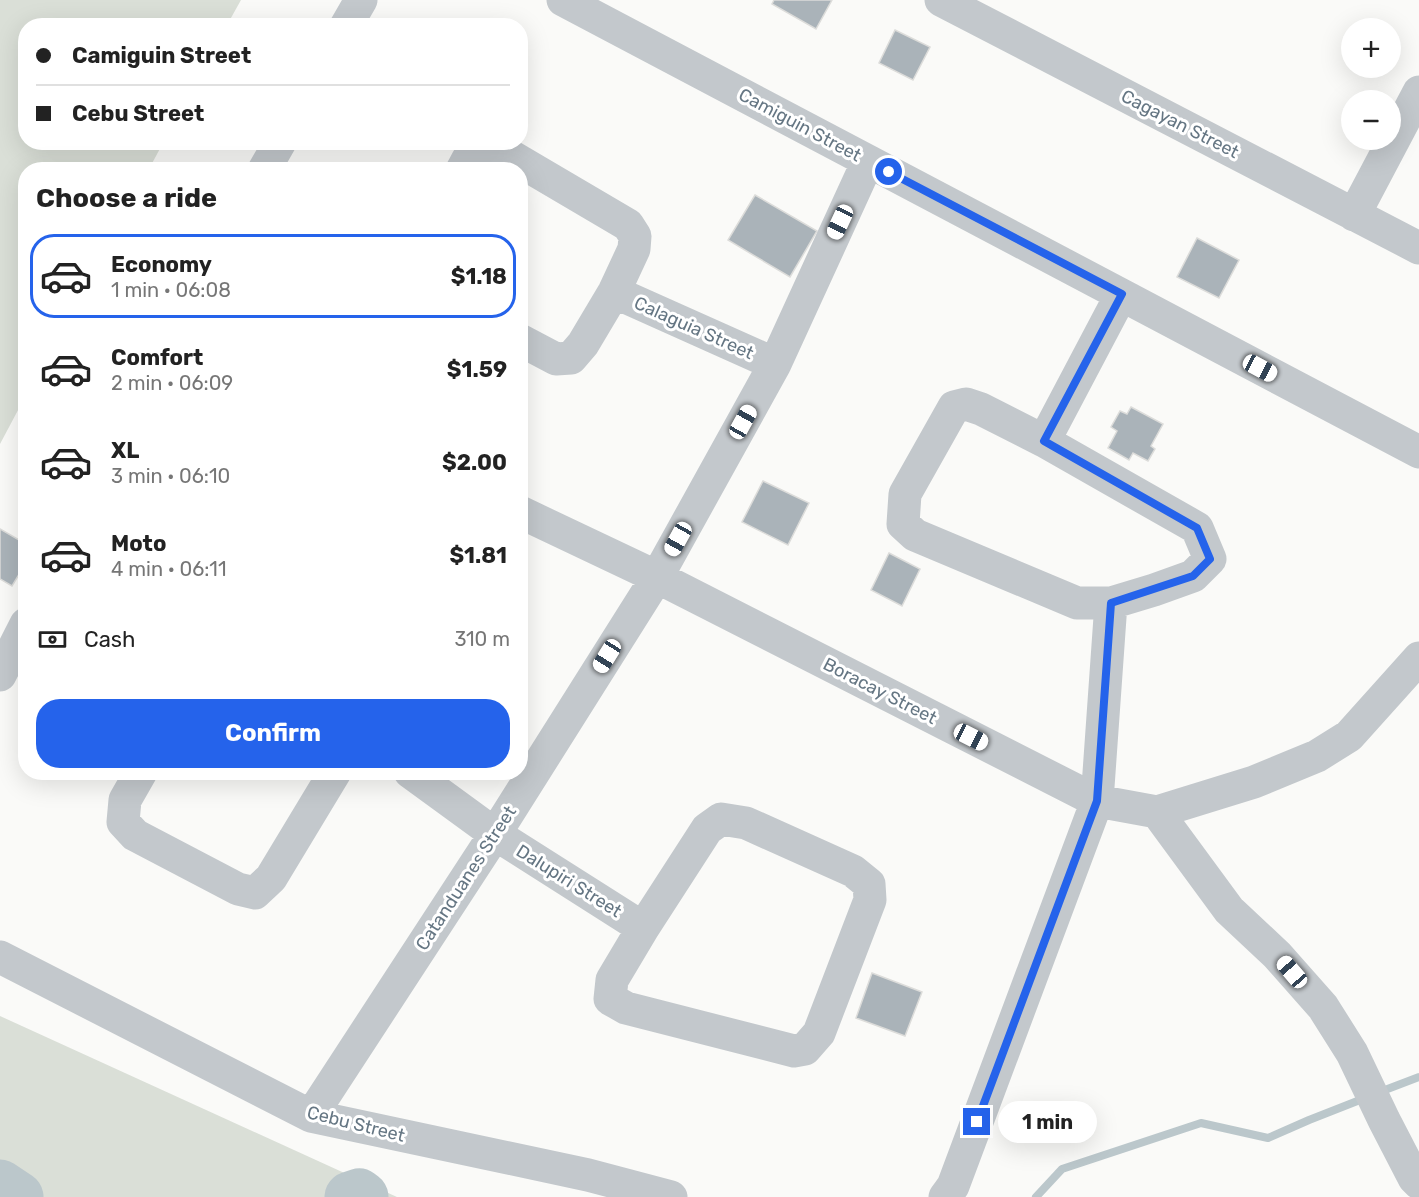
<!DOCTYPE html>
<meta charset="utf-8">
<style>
:root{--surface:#fff;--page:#f6f6f6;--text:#222;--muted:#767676;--line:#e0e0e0;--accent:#2563eb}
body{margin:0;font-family:Rubik,sans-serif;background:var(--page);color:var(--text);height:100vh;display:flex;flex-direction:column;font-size:22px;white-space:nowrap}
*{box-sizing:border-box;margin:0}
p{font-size:20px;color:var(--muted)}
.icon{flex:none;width:33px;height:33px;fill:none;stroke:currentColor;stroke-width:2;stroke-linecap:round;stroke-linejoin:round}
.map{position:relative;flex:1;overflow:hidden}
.panel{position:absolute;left:18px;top:162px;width:510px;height:618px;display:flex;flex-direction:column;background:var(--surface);border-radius:24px;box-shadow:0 6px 24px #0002}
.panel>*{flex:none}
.banner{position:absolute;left:18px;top:18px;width:510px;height:132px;border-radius:24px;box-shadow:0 6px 24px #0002;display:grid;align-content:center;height:132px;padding:0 18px;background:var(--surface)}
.tools{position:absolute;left:1341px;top:18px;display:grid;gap:12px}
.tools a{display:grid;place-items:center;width:60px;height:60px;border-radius:50%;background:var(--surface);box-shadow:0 6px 24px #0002;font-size:30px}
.end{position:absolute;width:27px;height:27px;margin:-14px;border:8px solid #2563eb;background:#fff;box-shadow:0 0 0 3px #fff}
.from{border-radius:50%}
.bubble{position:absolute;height:42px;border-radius:21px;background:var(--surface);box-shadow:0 6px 24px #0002;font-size:20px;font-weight:700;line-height:42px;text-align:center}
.car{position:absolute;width:18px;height:36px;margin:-18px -9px;border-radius:8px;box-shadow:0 0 4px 2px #0007;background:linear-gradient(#fff 24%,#345 0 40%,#fff 0 76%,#345 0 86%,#fff 0)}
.banner b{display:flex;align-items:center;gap:21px;height:57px;font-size:22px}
.banner b+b{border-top:2px solid var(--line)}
.banner i{width:15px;height:15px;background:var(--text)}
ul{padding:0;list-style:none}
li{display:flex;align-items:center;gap:18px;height:84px;margin:0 12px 9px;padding:0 6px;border:3px solid transparent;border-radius:24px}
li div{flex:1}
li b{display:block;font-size:22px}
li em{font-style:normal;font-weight:700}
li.current{border-color:var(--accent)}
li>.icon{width:54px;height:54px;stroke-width:1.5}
h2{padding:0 18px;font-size:27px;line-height:72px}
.pay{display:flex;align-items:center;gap:15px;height:66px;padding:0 18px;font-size:22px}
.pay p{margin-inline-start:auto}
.button{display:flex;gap:12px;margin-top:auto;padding:12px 18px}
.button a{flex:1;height:69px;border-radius:24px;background:var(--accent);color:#fff;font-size:24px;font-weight:700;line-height:69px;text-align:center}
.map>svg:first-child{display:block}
.green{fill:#dadfd7}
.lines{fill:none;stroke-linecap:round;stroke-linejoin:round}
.stream{stroke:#bbc7cb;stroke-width:8}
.river{stroke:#bbc7cb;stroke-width:51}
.building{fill:#aab3b9;stroke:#dcdcda;stroke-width:1.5}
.minor{stroke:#c3c8cc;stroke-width:33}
.route{stroke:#2563eb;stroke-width:8}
.labels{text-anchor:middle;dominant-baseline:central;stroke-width:6;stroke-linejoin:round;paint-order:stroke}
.street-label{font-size:18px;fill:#657683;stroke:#fff}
</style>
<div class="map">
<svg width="1419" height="1197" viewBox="0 0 1419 1197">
<rect width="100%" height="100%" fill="#fafaf8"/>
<path class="green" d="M 0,0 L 241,0 L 227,25 L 26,26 L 26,142 L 163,143 L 149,169 L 26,170 L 25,397 L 0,444 Z
M 0,1016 L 397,1197 L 0,1197 Z"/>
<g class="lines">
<path class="stream" d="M 1377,1093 L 1419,1077
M 1036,1197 L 1062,1169 L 1201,1123 L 1268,1138 L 1309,1120 L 1365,1098"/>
<path class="river" d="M 0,1185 L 18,1197
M 350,1197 L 359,1194 L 363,1197"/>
</g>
<path class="building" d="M 774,0 L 832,0 L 816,29 L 772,4 Z
M 895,30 L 930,47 L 913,80 L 879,63 Z
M 755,195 L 817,231 L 790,277 L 728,240 Z
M 1197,238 L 1239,260 L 1219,298 L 1177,277 Z
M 1131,407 L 1163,424 L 1151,446 L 1155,449 L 1148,461 L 1133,453 L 1129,460 L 1108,448 L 1117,431 L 1111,427 L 1120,411 L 1127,414 Z
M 763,481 L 809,503 L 788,545 L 742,522 Z
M 0,529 L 26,544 L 26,563 L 12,586 L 0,579 Z
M 889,553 L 920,569 L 902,606 L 871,590 Z
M 872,973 L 922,992 L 905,1036 L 856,1018 Z"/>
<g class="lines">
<path class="minor" d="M 563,0 L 1419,452
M 941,0 L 1419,248
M 346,26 L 361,0
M 264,170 L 280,142
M 462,170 C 474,148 474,144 499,149 L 628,225 L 635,236 L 634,249 L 614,292 L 583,344 L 571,358 L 556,359 L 520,340
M 1354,215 L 1419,92
M 614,292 L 775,364
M 966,404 L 981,409 L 1044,441 L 1197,528 L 1210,559 L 1193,576 L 1154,590 L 1111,603 L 1077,603 L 915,535 L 903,524 L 905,494 L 954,407 Z
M 1044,441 L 1121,295
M 520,512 L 657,577 L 1097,801 L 1157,812 L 1254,782 L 1317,756 L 1349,736 L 1419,658
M 0,675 L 26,624
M 141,772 L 125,800 L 123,822 L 135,835 L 238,889 L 255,893 L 271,878 L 335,772
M 410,772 L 495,834 L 643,928
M 1157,812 L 1229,910 L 1277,955 L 1323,1007 L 1352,1053 L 1384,1120 L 1414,1178 L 1419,1183
M 721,819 L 746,823 L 853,871 L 869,884 L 870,900 L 819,1033 L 805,1049 L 794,1051 L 626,1008 L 610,999 L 612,980 L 643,928 L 707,829 Z
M 0,957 L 311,1116 L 588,1175 L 671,1197
M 311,1116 L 495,834 L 657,577 L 775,364 L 868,161
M 945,1197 L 953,1186 L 1097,801 L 1111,603"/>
</g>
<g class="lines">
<path class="route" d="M 889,172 L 1122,294 L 1044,441 L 1197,528 L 1210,559 L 1193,576 L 1111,603 L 1097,801 L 977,1122"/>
</g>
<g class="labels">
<g class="street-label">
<text transform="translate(1180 124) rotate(27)">Cagayan Street</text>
<text transform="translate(800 125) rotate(28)">Camiguin Street</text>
<text transform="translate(694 328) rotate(24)">Calaguia Street</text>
<text transform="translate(880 691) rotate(27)">Boracay Street</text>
<text transform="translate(466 878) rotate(-57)">Catanduanes Street</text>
<text transform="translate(569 881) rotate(32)">Dalupiri Street</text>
<text transform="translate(356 1124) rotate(14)">Cebu Street</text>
</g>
</g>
</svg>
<div class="tools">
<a>+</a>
<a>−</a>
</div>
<i class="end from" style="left:889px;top:172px"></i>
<i class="end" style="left:977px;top:1122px"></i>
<div class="bubble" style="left:998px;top:1101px;width:99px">1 min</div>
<i class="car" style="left:840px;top:222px;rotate:205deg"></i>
<i class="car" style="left:1260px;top:368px;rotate:118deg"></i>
<i class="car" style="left:743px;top:422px;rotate:29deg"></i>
<i class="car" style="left:678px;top:539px;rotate:209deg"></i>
<i class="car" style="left:607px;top:656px;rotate:212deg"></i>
<i class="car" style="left:971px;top:737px;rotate:117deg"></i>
<i class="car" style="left:1292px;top:972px;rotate:319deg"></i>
<div class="banner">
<b><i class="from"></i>Camiguin Street</b>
<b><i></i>Cebu Street</b>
</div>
<section class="panel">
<h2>Choose a ride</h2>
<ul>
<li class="current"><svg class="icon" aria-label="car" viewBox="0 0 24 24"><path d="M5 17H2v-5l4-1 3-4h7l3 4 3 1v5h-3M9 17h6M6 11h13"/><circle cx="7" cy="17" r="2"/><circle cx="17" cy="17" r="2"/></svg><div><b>Economy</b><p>1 min · 06:08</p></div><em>$1.18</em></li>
<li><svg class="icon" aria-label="car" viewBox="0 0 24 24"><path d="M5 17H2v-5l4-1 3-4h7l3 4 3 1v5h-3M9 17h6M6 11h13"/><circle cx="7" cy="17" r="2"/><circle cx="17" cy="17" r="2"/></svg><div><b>Comfort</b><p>2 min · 06:09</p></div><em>$1.59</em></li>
<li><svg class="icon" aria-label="car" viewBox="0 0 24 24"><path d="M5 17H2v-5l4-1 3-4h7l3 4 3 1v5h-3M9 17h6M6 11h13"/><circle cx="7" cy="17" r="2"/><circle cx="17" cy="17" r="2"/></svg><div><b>XL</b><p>3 min · 06:10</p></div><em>$2.00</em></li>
<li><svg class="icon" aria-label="car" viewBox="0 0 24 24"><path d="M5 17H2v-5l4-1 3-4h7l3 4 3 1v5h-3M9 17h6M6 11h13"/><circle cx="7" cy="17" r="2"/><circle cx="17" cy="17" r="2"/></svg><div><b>Moto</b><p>4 min · 06:11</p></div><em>$1.81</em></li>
</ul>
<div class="pay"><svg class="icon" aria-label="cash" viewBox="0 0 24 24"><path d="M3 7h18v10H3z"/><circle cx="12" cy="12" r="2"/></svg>Cash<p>310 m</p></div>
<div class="button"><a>Confirm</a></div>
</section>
</div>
